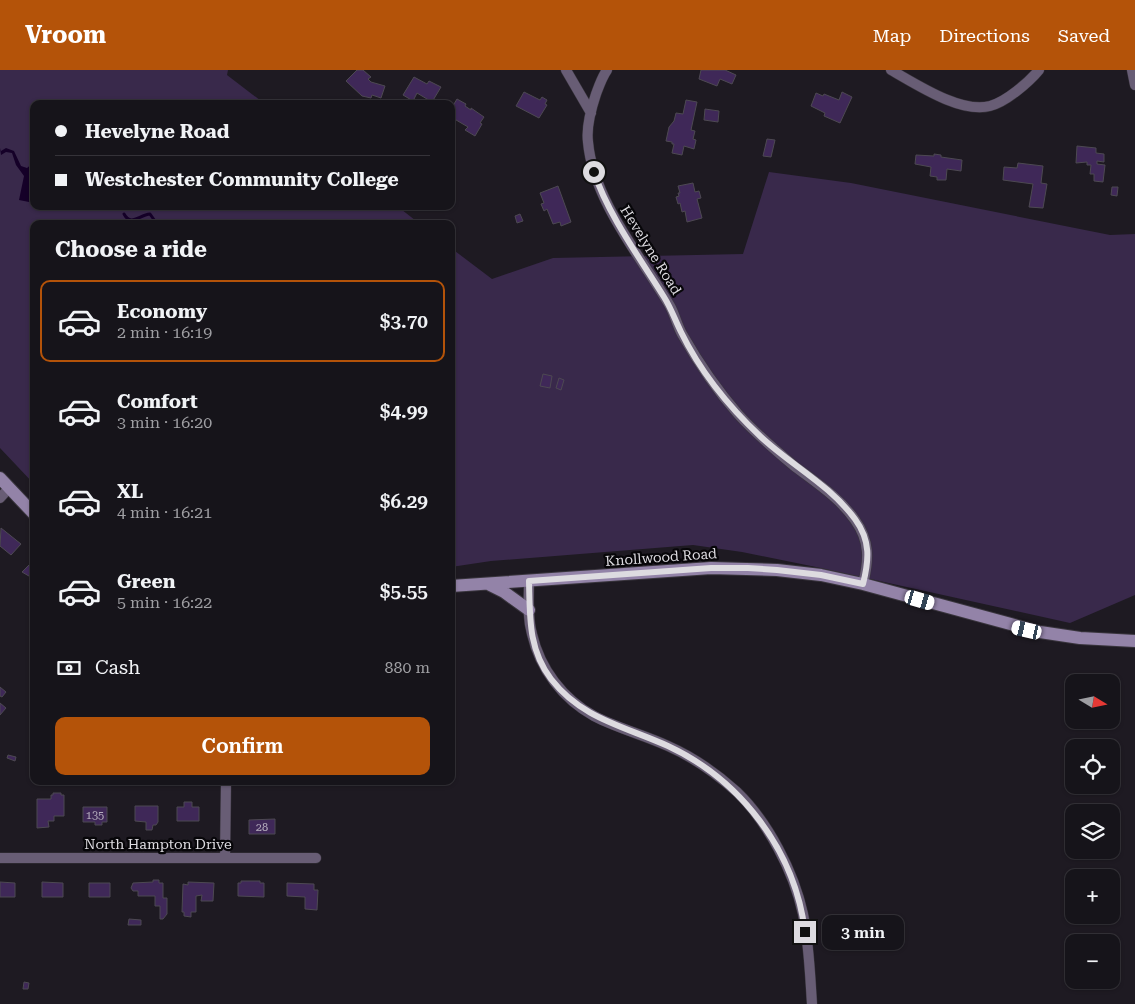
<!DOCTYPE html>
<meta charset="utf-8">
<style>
:root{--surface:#16141a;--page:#232127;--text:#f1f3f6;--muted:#9e9ea2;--line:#353339;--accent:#b45309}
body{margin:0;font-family:"Roboto Serif",serif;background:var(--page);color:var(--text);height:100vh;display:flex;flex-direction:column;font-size:19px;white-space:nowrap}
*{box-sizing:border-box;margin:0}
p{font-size:16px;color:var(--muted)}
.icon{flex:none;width:28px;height:28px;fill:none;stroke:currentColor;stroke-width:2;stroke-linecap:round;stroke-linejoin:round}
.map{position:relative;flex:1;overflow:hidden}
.side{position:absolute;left:30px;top:150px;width:425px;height:565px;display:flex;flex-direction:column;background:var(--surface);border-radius:10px;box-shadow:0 1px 4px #0004,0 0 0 1px var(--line)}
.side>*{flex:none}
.hud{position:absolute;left:30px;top:30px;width:425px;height:110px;border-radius:10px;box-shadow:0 1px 4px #0004,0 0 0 1px var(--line);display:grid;align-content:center;height:110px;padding:0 25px;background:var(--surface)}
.needle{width:32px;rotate:100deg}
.controls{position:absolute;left:1065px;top:604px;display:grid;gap:10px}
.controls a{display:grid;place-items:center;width:55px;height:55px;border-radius:10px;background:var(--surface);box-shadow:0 1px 4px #0004,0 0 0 1px var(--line);font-size:25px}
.end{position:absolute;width:22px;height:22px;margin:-11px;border:6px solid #dddbe0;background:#111;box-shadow:0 0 0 2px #111}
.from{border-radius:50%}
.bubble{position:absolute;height:35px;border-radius:10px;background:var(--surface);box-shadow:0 1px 4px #0004,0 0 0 1px var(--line);font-size:16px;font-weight:600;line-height:35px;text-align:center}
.car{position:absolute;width:15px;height:30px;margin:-15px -8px;border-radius:6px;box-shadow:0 0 4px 1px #0007;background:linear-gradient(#fff 24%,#345 0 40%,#fff 0 76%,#345 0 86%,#fff 0)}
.hud b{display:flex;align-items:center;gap:18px;height:48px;font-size:19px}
.hud b+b{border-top:1px solid var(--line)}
.hud i{width:12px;height:12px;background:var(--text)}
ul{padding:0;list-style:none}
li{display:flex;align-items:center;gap:15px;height:82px;margin:0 10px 8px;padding:0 15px;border:2px solid transparent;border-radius:10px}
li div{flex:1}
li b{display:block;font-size:19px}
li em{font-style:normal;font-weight:600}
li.selected{border-color:var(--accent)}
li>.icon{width:45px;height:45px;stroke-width:1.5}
h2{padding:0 25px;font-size:22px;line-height:60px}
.pay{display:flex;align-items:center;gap:12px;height:55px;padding:0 25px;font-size:19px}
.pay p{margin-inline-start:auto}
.action{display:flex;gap:10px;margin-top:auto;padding:10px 25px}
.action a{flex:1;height:58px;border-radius:10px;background:var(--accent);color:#fff;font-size:20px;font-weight:600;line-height:58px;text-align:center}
header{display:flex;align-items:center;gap:30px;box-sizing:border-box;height:70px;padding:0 25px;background:var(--accent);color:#fff}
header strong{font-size:24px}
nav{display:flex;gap:28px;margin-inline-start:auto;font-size:18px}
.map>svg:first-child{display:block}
.green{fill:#39294b}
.water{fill:#150028}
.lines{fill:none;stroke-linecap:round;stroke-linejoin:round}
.stream{stroke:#150028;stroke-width:3}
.building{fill:#3f2858;stroke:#4d4952}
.minor-casing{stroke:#39353d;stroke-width:11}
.secondary-casing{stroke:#39353d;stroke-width:14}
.minor{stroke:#685d75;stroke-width:10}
.secondary{stroke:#9383a8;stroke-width:12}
.route{stroke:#dddbe0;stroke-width:6}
.labels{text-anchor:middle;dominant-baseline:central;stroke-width:4.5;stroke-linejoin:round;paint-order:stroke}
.number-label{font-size:11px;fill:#b6aebe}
.street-label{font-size:14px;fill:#dddbe0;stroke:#070609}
</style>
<header>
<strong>Vroom</strong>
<nav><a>Map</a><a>Directions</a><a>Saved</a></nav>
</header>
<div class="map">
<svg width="1135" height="934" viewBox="0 0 1135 934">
<rect width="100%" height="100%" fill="#1e1a22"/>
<path class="green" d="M 0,0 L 228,0 L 227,5 L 265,34 L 34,34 L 34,136 L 397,136 L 420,154 L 34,154 L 34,414 L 0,378 Z
M 769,102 L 851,113 L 1110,165 L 1135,164 L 1135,525 L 1070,553 L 816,497 L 742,482 L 693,475 L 491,491 L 451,497 L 451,178 L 492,209 L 553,188 L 743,184 Z"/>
<path class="water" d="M 0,78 L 1,81 L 6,78 L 14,81 L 21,96 L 27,98 L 34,92 L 34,133 L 19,130 L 24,106 L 16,95 L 12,83 L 6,82 L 1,85 Z"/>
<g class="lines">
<path class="stream" d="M 124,144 C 131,157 139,145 150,144 L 157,154"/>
</g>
<path class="building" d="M 357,0 L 363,0 L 371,7 L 368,9 L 371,12 L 385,16 L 381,28 L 372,25 L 371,28 L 362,26 L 346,11 Z
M 701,0 L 725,0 L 736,5 L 732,14 L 720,9 L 717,16 L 699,9 Z
M 414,7 L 427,14 L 429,11 L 441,17 L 432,32 L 417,23 L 413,31 L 403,25 Z
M 524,22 L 540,30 L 542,27 L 547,30 L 545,34 L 547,35 L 539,48 L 516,36 Z
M 842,22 L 852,27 L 840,53 L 824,46 L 825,43 L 811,36 L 816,23 L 823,26 L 824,24 L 839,30 Z
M 457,29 L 466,34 L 465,36 L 471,40 L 471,38 L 484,47 L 480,53 L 482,54 L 475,66 L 465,60 L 468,57 L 451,47 L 451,39 Z
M 686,30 L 697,32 L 691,60 L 695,61 L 693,69 L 696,70 L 694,79 L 684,76 L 682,85 L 672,83 L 674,74 L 672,74 L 672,72 L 666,71 L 669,57 L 674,51 L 676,43 L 683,44 Z
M 705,39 L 719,41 L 718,52 L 704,50 Z
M 767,69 L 775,70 L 771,87 L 763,86 Z
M 1077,76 L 1096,78 L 1096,83 L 1104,84 L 1104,92 L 1097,91 L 1097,94 L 1105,95 L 1103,112 L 1094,111 L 1094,104 L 1090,104 L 1091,95 L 1087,95 L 1087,92 L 1076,93 Z
M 934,84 L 941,85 L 941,87 L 962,90 L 961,101 L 947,99 L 946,110 L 937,110 L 937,107 L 930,106 L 931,97 L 915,94 L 916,85 L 934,86 Z
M 1018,93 L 1043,96 L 1041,113 L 1047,114 L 1043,138 L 1029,137 L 1033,114 L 1003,110 L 1004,97 L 1017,98 Z
M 693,113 L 695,122 L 699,121 L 701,128 L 697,129 L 702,148 L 687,152 L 685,141 L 682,142 L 680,133 L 678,134 L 676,127 L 679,126 L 678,123 L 680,123 L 678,116 Z
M 558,116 L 571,152 L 561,156 L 560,152 L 553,154 L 547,139 L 544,141 L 541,134 L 544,133 L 540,123 Z
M 1112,117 L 1118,117 L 1117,126 L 1111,125 Z
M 520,144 L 523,151 L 517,153 L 515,146 Z
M 543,304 L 552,306 L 550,318 L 540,316 Z
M 559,308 L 564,310 L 561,320 L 556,318 Z
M 1,458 L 21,474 L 11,485 L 0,476 Z
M 34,490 L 34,509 L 22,502 Z
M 0,617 L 6,622 L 2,627 L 0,626 Z
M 0,633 L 6,638 L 0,645 Z
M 8,685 L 16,687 L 15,691 L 7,688 Z
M 53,723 L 61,723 L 61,725 L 64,725 L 64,746 L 54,746 L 54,751 L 48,751 L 49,757 L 37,758 L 37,729 L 51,729 L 51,725 L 53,725 Z
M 184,732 L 192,732 L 192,737 L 199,737 L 199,751 L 177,751 L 177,737 L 184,737 Z
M 135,736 L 158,736 L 158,752 L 156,755 L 153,755 L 152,760 L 146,760 L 146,752 L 135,751 Z
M 83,737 L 107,737 L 107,752 L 102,752 L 102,755 L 95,755 L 95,752 L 83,752 Z
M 275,749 L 275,764 L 249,764 L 249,750 Z
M 153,810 L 159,810 L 159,813 L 163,813 L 163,828 L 167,828 L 167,844 L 163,849 L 160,849 L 160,836 L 155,836 L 155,826 L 138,826 L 138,821 L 133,821 L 131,818 L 133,813 L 153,812 Z
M 241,811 L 260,811 L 260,813 L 264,813 L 264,827 L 238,826 L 238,813 L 241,813 Z
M 0,812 L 15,813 L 15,827 L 0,827 Z
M 42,812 L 63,813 L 63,827 L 42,827 Z
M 188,812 L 214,813 L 213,831 L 201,831 L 202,825 L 196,826 L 196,842 L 191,842 L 191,847 L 184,846 L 184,842 L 182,842 L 183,814 L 188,815 Z
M 89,813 L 110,813 L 110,827 L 89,827 Z
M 287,813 L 314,814 L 314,820 L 318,820 L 317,840 L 305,839 L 305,827 L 287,826 Z
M 129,849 L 141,850 L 141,855 L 128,855 Z
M 24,912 L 29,913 L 28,919 L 23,919 Z"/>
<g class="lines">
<defs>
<path id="minor" d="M 566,0 L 591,43
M 607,0 C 602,7 599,16 596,24 C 591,39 586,57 588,72 C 593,130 641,187 670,236 C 675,245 677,255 682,264 C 698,292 716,319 738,344 C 755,363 774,379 793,395 C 815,412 839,427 855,450 C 870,471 869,490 863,514
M 891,0 C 916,14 961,44 990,36 C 1006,32 1029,12 1039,0
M 1132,0 L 1135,15
M 0,428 L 9,418
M 529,511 C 529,529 527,547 532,564 C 540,599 563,629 594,646 C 617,658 644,665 668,676 C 693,687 716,703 737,722 C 768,752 794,802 803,844 C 809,873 810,904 812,934
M 0,788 L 316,788
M 225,788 L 226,711"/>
<path id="secondary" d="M 0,408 L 34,444
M 490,515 L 504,522 L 529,540
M 451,516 L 711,498 L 777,500 L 821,505 L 863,514 L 1040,562 L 1080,568 L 1135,571"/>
</defs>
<use href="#minor" class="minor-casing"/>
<use href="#secondary" class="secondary-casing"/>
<use href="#minor" class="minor"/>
<use href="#secondary" class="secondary"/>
</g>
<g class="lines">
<path class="route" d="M 594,102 C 607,143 641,190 664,227 C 671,238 675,250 681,262 C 700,301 729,337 761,367 C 791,395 830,415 855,449 C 871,471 869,490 863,514 L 821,505 L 777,500 L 748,498 L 711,498 L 529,511 C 530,546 528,579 551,609 C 582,649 624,656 668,676 C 741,710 795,781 805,862"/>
</g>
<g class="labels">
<g class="number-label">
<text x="95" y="745">135</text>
<text x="262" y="757">28</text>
</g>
<g class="street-label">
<text transform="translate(651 180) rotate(58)">Hevelyne Road</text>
<text transform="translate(661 487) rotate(-4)">Knollwood Road</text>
<text x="158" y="774">North Hampton Drive</text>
</g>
</g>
</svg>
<div class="controls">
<a><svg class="needle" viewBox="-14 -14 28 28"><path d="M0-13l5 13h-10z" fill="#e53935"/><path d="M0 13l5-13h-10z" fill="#9e9ea2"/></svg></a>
<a><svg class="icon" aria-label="locate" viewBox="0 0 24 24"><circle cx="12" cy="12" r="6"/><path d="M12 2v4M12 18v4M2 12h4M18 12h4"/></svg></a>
<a><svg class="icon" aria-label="layers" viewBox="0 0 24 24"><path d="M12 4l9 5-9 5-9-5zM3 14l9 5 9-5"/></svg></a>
<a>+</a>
<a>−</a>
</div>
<i class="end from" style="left:594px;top:102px"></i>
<i class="end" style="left:805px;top:862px"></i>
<div class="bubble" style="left:822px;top:845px;width:82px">3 min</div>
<i class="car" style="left:920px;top:530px;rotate:106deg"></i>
<i class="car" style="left:1027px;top:560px;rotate:283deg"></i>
<div class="hud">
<b><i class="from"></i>Hevelyne Road</b>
<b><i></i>Westchester Community College</b>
</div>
<section class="side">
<h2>Choose a ride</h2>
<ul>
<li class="selected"><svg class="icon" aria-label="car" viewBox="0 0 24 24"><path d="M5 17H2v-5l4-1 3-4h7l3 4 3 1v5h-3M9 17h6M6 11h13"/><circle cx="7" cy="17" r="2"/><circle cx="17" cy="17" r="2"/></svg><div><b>Economy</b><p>2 min · 16:19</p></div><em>$3.70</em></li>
<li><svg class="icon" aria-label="car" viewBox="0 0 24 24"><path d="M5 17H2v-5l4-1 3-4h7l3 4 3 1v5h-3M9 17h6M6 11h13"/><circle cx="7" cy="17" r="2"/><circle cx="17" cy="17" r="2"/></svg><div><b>Comfort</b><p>3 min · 16:20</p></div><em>$4.99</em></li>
<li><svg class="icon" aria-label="car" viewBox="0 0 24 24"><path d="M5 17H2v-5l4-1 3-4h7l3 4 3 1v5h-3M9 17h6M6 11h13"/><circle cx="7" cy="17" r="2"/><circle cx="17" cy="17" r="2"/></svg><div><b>XL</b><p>4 min · 16:21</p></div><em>$6.29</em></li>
<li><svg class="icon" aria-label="car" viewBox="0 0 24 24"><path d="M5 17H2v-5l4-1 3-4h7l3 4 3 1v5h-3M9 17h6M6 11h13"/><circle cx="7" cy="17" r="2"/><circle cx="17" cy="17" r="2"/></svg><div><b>Green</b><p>5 min · 16:22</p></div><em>$5.55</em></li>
</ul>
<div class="pay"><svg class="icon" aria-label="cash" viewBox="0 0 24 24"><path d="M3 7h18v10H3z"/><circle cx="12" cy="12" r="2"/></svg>Cash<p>880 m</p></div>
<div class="action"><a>Confirm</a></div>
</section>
</div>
